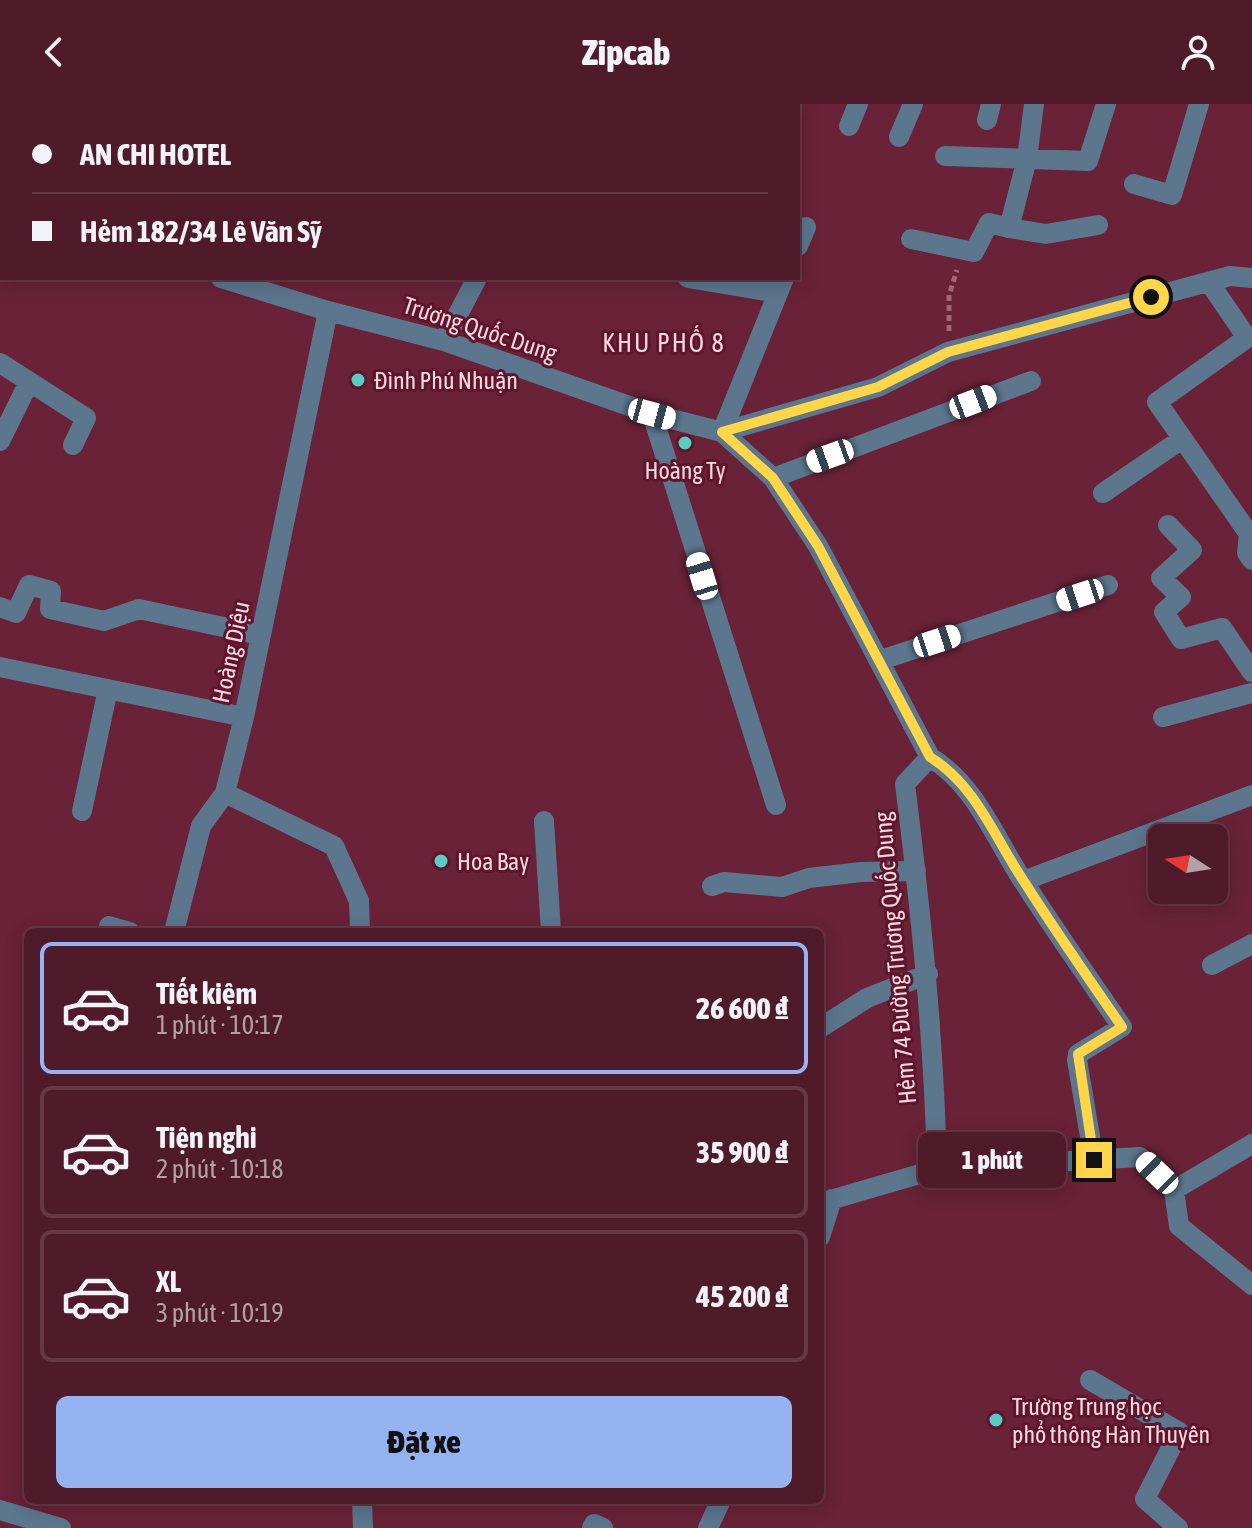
<!DOCTYPE html>
<html lang="vi">
<meta charset="utf-8">
<style>
:root{--surface:#4f1a29;--page:#552331;--text:#f1f3f6;--muted:#b3a1a8;--line:#663846;--accent:#95b2f1}
body{margin:0;font-family:"Asap Condensed",sans-serif;background:var(--page);color:var(--text);height:100vh;display:flex;flex-direction:column;font-size:30px;white-space:nowrap}
*{box-sizing:border-box;margin:0}
p{font-size:26px;color:var(--muted)}
.icon{flex:none;width:44px;height:44px;fill:none;stroke:currentColor;stroke-width:2;stroke-linecap:round;stroke-linejoin:round}
.map{position:relative;flex:1;overflow:hidden}
.side{position:absolute;left:24px;top:824px;width:800px;height:576px;display:flex;flex-direction:column;background:var(--surface);border-radius:12px;box-shadow:0 4px 20px #0003,0 0 0 2px var(--line)}
.side>*{flex:none}
.banner{position:absolute;left:0px;top:0px;width:800px;height:176px;box-shadow:0 4px 20px #0003,0 0 0 2px var(--line);display:grid;align-content:center;height:176px;padding:0 32px;background:var(--surface)}
.needle{width:52px;rotate:282deg}
.fabs{position:absolute;left:1148px;top:720px;display:grid;gap:16px}
.fabs a{display:grid;place-items:center;width:80px;height:80px;border-radius:12px;background:var(--surface);box-shadow:0 4px 20px #0003,0 0 0 2px var(--line);font-size:40px}
.end{position:absolute;width:36px;height:36px;margin:-18px;border:10px solid #ffd54a;background:#111;box-shadow:0 0 0 4px #111}
.from{border-radius:50%}
.bubble{position:absolute;height:56px;border-radius:12px;background:var(--surface);box-shadow:0 4px 20px #0003,0 0 0 2px var(--line);font-size:26px;font-weight:800;line-height:56px;text-align:center}
.car{position:absolute;width:24px;height:48px;margin:-24px -12px;border-radius:10px;box-shadow:0 0 6px 2px #0007;background:linear-gradient(#fff 24%,#345 0 40%,#fff 0 76%,#345 0 86%,#fff 0)}
.banner b{display:flex;align-items:center;gap:28px;height:76px;font-size:30px}
.banner b+b{border-top:2px solid var(--line)}
.banner i{width:20px;height:20px;background:var(--text)}
ul{padding:14px 0 0;list-style:none}
li{display:flex;align-items:center;gap:24px;height:132px;margin:0 16px 12px;padding:0 16px;border:4px solid var(--line);border-radius:12px}
li div{flex:1}
li b{display:block;font-size:30px}
li em{font-style:normal;font-weight:800}
li.current{border-color:var(--accent)}
li>.icon{width:72px;height:72px;stroke-width:1.5}
.action{display:flex;gap:16px;margin-top:auto;padding:16px 32px}
.action a{flex:1;height:92px;border-radius:12px;background:var(--accent);color:#111;font-size:32px;font-weight:800;line-height:92px;text-align:center}
header{display:flex;justify-content:space-between;align-items:center;height:104px;padding:0 32px;background:var(--surface);font-size:36px;font-weight:800}
.map>svg:first-child{display:block}
.lines{fill:none;stroke-linecap:round;stroke-linejoin:round}
.path{stroke:#a06676;stroke-width:5;stroke-dasharray:6 4;stroke-linecap:butt}
.minor{stroke:#5c768d;stroke-width:20}
.major{stroke:#75aad9;stroke-width:20}
.route{stroke:#ffd54a;stroke-width:10}
.poi-dot{fill:#57cec1;stroke:#5d162d;stroke-width:3}
.labels{text-anchor:middle;dominant-baseline:central;stroke-width:6;stroke-linejoin:round;paint-order:stroke}
.street-label{font-size:24px;fill:#fcd8de;stroke:#5d162d}
.poi-label{font-size:24px;fill:#fcd8de;stroke:#5d162d;text-anchor:start}
.neighbourhood-label{font-size:26px;letter-spacing:2px;fill:#fbd7de;stroke:#5d162d}
</style>
<header><svg class="icon" aria-label="back" viewBox="0 0 24 24"><path d="M15 5l-7 7 7 7"/></svg>Zipcab<svg class="icon" aria-label="person" viewBox="0 0 24 24"><circle cx="12" cy="8" r="4"/><path d="M4 21q1-7 8-7t8 7"/></svg></header>
<div class="map">
<svg width="1252" height="1424" viewBox="0 0 1252 1424">
<rect width="100%" height="100%" fill="#692237"/>
<g class="lines">
<path class="path" d="M 949,227 L 949,191 L 957,166"/>
<path class="minor" d="M 304,0 L 306,2
M 987,16 L 991,0
M 849,22 L 858,0
M 899,33 L 913,0
M 945,52 L 1088,57 L 1106,0
M 1134,80 L 1172,91 L 1199,0
M 0,105 L 2,105
M 1009,124 L 1046,130 L 1098,121
M 911,135 L 974,148 L 989,119 L 1009,124 L 1027,55 L 1034,0
M 798,142 L 806,123
M 0,166 L 2,162
M 221,174 L 328,207 L 444,237 L 652,310 L 722,328 L 773,374 L 818,442 L 930,653
M 688,174 L 778,189
M 1209,178 L 1247,234 L 1157,298 L 1249,430 L 1247,449 L 1252,456
M 328,207 L 244,613 L 225,689 L 334,742 L 359,797 L 360,828
M 444,237 L 477,174
M 0,259 L 86,314 L 73,341
M 652,310 L 776,701
M 722,328 L 878,283 L 948,248 L 1230,172 L 1252,174
M 722,328 L 784,174
M 0,337 L 29,278
M 773,374 L 1031,277
M 1103,389 L 1182,335
M 1168,421 L 1192,446 L 1161,474 L 1181,493 L 1164,508 L 1181,535 L 1222,524 L 1252,568
M 0,503 L 16,509 L 29,481 L 51,487 L 50,505 L 104,517 L 139,505 L 261,531
M 881,556 L 1108,481
M 0,563 L 244,613
M 1163,613 L 1252,589
M 930,653 C 977,682 995,735 1025,780 C 1056,828 1089,875 1122,923 L 1078,950 L 1077,956 L 1094,1056
M 930,653 L 905,680 C 921,809 934,935 937,1065
M 82,707 L 108,585
M 544,717 L 551,828
M 1023,777 L 1252,691
M 712,782 L 724,778 L 782,783 L 809,774 L 861,768 L 916,767
M 109,822 L 130,828
M 174,828 L 201,722 L 225,689
M 1212,861 L 1252,840
M 820,924 L 867,894 L 928,870
M 1174,1086 L 1252,1040
M 820,1099 L 937,1065 L 1140,1053 L 1174,1086 L 1179,1122 L 1252,1181
M 820,1133 L 832,1095
M 1090,1276 L 1179,1328 L 1145,1395 L 1178,1424
M 362,1396 L 363,1424
M 0,1406 L 61,1424
M 592,1424 L 594,1420 L 603,1424
M 708,1424 L 721,1396"/>
<path class="major" d="M 0,20 L 2,6
M 0,80 L 2,85"/>
</g>
<g class="lines">
<path class="route" d="M 1094,1056 L 1078,950 L 1122,923 C 1089,875 1056,828 1025,779 C 995,735 977,682 930,653 L 818,442 L 773,374 L 722,328 L 878,283 L 948,248 L 1151,193"/>
</g>
<g class="poi-dot">
<circle cx="358" cy="276" r="8"/>
<circle cx="685" cy="339" r="8"/>
<circle cx="441" cy="757" r="8"/>
<circle cx="996" cy="1316" r="8"/>
</g>
<g class="labels">
<g class="street-label">
<text transform="translate(480 225) rotate(18)">Trương Quốc Dung</text>
<text transform="translate(231 548) rotate(-78)">Hoàng Diệu</text>
<text transform="translate(895 854) rotate(-95)">Hẻm 74 Đường Trương Quốc Dung</text>
</g>
<g class="poi-label">
<text x="374" y="276">Đình Phú Nhuận</text>
<text x="685" y="366" text-anchor="middle">Hoàng Ty</text>
<text x="457" y="757">Hoa Bay</text>
<text x="1012" y="1302">Trường Trung học<tspan x="1012" dy="28">phổ thông Hàn Thuyên</tspan></text>
</g>
<g class="neighbourhood-label">
<text x="664" y="239">KHU PHỐ 8</text>
</g>
</g>
</svg>
<div class="fabs">
<a><svg class="needle" viewBox="-14 -14 28 28"><path d="M0-13l5 13h-10z" fill="#e53935"/><path d="M0 13l5-13h-10z" fill="#b3a1a8"/></svg></a>
</div>
<i class="end from" style="left:1151px;top:193px"></i>
<i class="end" style="left:1094px;top:1056px"></i>
<div class="bubble" style="left:918px;top:1028px;width:148px">1 phút</div>
<i class="car" style="left:973px;top:298px;rotate:69deg"></i>
<i class="car" style="left:652px;top:310px;rotate:105deg"></i>
<i class="car" style="left:830px;top:352px;rotate:250deg"></i>
<i class="car" style="left:702px;top:472px;rotate:343deg"></i>
<i class="car" style="left:1080px;top:491px;rotate:252deg"></i>
<i class="car" style="left:937px;top:537px;rotate:72deg"></i>
<i class="car" style="left:1157px;top:1069px;rotate:314deg"></i>
<div class="banner">
<b><i class="from"></i>AN CHI HOTEL</b>
<b><i></i>Hẻm 182/34 Lê Văn Sỹ</b>
</div>
<section class="side">
<ul>
<li class="current"><svg class="icon" aria-label="car" viewBox="0 0 24 24"><path d="M5 17H2v-5l4-1 3-4h7l3 4 3 1v5h-3M9 17h6M6 11h13"/><circle cx="7" cy="17" r="2"/><circle cx="17" cy="17" r="2"/></svg><div><b>Tiết kiệm</b><p>1 phút · 10:17</p></div><em>26 600 ₫</em></li>
<li><svg class="icon" aria-label="car" viewBox="0 0 24 24"><path d="M5 17H2v-5l4-1 3-4h7l3 4 3 1v5h-3M9 17h6M6 11h13"/><circle cx="7" cy="17" r="2"/><circle cx="17" cy="17" r="2"/></svg><div><b>Tiện nghi</b><p>2 phút · 10:18</p></div><em>35 900 ₫</em></li>
<li><svg class="icon" aria-label="car" viewBox="0 0 24 24"><path d="M5 17H2v-5l4-1 3-4h7l3 4 3 1v5h-3M9 17h6M6 11h13"/><circle cx="7" cy="17" r="2"/><circle cx="17" cy="17" r="2"/></svg><div><b>XL</b><p>3 phút · 10:19</p></div><em>45 200 ₫</em></li>
</ul>
<div class="action"><a>Đặt xe</a></div>
</section>
</div>
